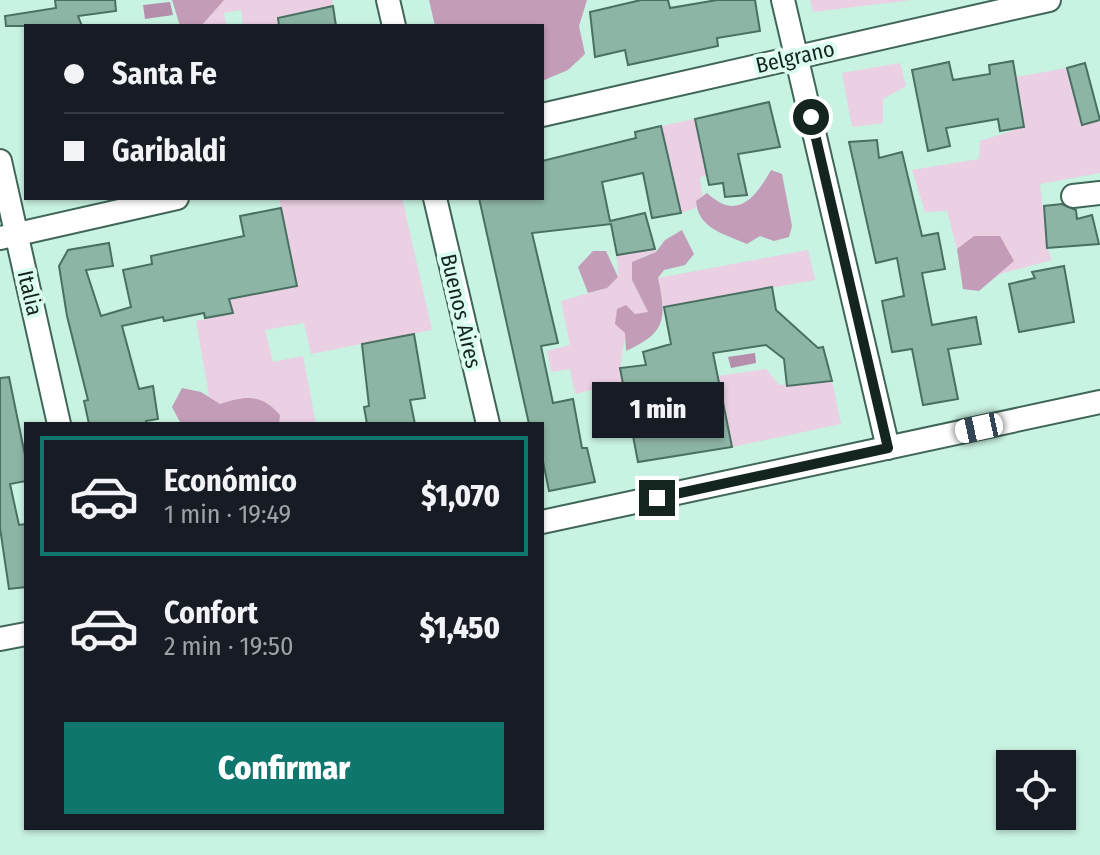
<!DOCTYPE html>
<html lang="es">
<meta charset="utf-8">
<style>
:root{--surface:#171b24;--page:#20242c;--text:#f1f3f6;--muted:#9ea1a6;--line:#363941;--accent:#0f766e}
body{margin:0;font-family:"Fira Sans Condensed",sans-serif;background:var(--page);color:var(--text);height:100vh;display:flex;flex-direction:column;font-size:30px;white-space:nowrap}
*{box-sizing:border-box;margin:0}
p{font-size:26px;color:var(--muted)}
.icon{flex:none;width:44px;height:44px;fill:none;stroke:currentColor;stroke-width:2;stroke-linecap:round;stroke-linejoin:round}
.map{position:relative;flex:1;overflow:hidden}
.drawer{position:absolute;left:24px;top:422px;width:520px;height:408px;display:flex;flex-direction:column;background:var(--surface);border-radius:0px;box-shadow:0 2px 6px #0004}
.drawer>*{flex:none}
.hud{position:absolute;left:24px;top:24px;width:520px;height:176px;border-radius:0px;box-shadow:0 2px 6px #0004;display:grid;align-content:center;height:176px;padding:0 40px;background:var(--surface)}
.tools{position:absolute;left:996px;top:750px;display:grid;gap:16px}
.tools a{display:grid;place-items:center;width:80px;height:80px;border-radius:0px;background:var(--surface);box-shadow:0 2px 6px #0004;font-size:40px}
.end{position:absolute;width:36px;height:36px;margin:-18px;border:10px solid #14241e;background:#fff;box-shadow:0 0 0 4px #fff}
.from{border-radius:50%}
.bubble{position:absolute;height:56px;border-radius:0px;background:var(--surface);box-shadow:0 2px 6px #0004;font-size:26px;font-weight:800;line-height:56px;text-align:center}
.car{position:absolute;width:24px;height:48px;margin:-24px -12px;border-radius:10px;box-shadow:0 0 6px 2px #0007;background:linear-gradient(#fff 24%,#345 0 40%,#fff 0 76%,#345 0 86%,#fff 0)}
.hud b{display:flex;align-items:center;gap:28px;height:76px;font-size:30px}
.hud b+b{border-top:2px solid var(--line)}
.hud i{width:20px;height:20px;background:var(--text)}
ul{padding:14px 0 0;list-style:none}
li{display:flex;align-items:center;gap:24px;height:120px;margin:0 16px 12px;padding:0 24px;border:4px solid transparent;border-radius:0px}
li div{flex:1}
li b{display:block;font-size:30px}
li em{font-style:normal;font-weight:800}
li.current{border-color:var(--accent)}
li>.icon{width:72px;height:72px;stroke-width:1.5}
.button{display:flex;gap:16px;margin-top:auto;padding:16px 40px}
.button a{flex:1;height:92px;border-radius:0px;background:var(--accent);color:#fff;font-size:32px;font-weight:800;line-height:92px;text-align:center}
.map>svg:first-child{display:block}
.green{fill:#ebcfe2}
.forest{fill:#c39db8}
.water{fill:#b48eaa}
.building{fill:#8db5a5;stroke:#497062;stroke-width:2}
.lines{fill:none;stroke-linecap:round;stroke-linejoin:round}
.minor-casing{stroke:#406658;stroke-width:26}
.minor{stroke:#fff;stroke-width:22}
.route{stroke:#14241e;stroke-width:10}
.labels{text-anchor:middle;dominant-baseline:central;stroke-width:8;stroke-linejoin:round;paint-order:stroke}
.street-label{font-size:22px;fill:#14241e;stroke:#dbfdf0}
</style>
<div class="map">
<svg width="1100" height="855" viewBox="0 0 1100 855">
<rect width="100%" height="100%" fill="#c8f2e1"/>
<path class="green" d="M 177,0 L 332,0 L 333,7 L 277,18 L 278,26 L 243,26 L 241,10 L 224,13 L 226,26 L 181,26 Z
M 810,0 L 912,0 L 813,12 Z
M 900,63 L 906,86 L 883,99 L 883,123 L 852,127 L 842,73 Z
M 1067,68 L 1082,124 L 1100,121 L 1100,173 L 1040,184 L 1047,248 L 1052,260 L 966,283 L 947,211 L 925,212 L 912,170 L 979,159 L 980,141 L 1024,127 L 1016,77 Z
M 695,119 L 707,176 L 700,177 L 702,196 L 696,201 L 696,208 L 681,213 L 661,126 Z
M 279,198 L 402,198 L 432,330 L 311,354 L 304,323 L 265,330 L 273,362 L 303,356 L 316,424 L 204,424 L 210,401 L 196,321 L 233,313 L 229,299 L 296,286 Z
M 655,249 L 656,252 L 642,257 L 632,280 L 648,312 L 635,315 C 625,333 618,360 622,382 L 575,394 L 570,369 L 551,372 L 547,351 L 570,345 L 561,301 L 607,288 L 618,277 L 617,255 Z
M 808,250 L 815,280 L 664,307 L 658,278 Z
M 766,369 L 779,385 L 832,381 L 841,424 L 732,447 L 717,376 Z"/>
<path class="forest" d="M 172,0 L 224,0 L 201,26 L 180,26 Z
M 429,0 L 587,0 L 579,26 L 585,54 L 568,70 L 542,81 L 542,26 L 435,26 Z
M 771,170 L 782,174 L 792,226 L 789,237 L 774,241 L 760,236 L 747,244 C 725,234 698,229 696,201 L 707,193 C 737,221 755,199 771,170 Z
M 682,230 L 694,254 L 685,265 L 664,270 L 658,278 C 667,319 666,333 626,351 L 625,333 L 615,324 L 617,309 L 626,305 L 635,314 L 648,312 L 632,280 L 632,262 L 656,252 L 665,240 Z
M 974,236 L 1000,236 L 1014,261 L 979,291 L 963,289 L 957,249 Z
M 593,251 L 606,251 L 618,277 L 607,288 L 588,293 L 578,267 Z
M 182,388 L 201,392 L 220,404 C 245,396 261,393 280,415 L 279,424 L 181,424 L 172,407 Z"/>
<path class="water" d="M 170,2 L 173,15 L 145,19 L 143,5 Z
M 755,353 L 756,363 L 731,368 L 728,357 Z"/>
<path class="building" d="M 55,0 L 115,0 L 116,11 L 78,16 L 82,26 L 6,26 L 5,16 L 56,8 Z
M 641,0 L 668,0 L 670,8 L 717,0 L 755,0 L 760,31 L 717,38 L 718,46 L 628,65 L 625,50 L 595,57 L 590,12 Z
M 333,6 L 336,26 L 279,26 L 278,18 Z
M 1013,61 L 1024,127 L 1000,131 L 998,119 L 946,128 L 950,146 L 928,151 L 912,70 L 949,62 L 953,80 L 990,74 L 989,65 Z
M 1085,63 L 1100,120 L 1082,125 L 1067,68 Z
M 769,102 L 780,147 L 738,154 L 747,195 L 725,197 L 723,183 L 709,185 L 695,119 Z
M 661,126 L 681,213 L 652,218 L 643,173 L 602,182 L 610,221 L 645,213 L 655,249 L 617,255 L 611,224 L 532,233 L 558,343 L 541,346 L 553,403 L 573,399 L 582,448 L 587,448 L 595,482 L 549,491 L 542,457 L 542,424 L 529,424 L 479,198 L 542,198 L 542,161 L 636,138 L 635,132 Z
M 877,140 L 879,158 L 902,152 L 922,236 L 938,233 L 945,269 L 922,273 L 932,325 L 976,317 L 981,344 L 948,349 L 958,399 L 923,405 L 912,349 L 892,352 L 882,301 L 904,296 L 897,258 L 876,263 L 849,142 Z
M 1062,204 L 1076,210 L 1077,219 L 1092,215 L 1099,244 L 1047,248 L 1044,206 Z
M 281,208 L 297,286 L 229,299 L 233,313 L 205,318 L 204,313 L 164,321 L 163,317 L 122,326 L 139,389 L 153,386 L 158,419 L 146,421 L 147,424 L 89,424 L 84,401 L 88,400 L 67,316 L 59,266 L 68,250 L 109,243 L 113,266 L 86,270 L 101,316 L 131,307 L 123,270 L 152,264 L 151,256 L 244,236 L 240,216 Z
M 1064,266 L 1074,322 L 1019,332 L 1009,284 L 1035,278 L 1032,272 Z
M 772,287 L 776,310 L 818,348 L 823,347 L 832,381 L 787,386 L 784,359 L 766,345 L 713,353 L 732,447 L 638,462 L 620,368 L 646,365 L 643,352 L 671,344 L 664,307 Z
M 414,334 L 425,398 L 410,400 L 415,424 L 367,424 L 364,407 L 369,406 L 362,344 Z
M 9,377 L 26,460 L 26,481 L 10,484 L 19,525 L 26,524 L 26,587 L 9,589 L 0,528 L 0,378 Z"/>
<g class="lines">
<defs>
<path id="minor" d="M 388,0 L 394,26
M 783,0 L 888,448
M 542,115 L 1049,0
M 0,161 L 59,424
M 1073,196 L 1100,193
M 435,198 L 488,424
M 0,238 L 177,198
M 542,522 L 1100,402
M 0,639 L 26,634"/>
</defs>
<use href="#minor" class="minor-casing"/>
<use href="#minor" class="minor"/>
</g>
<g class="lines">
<path class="route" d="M 657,498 L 888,448 L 811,117"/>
</g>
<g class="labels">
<g class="street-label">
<text transform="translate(795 57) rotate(-13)">Belgrano</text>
<text transform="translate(30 293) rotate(77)">Italia</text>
<text transform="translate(461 311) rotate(77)">Buenos Aires</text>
</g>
</g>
</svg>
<div class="tools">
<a><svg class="icon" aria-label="locate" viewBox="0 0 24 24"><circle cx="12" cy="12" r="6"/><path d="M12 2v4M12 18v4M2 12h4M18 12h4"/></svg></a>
</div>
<i class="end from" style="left:811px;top:117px"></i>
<i class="end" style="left:657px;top:498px"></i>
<div class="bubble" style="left:592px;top:382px;width:132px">1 min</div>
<i class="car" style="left:979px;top:428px;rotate:258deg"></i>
<div class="hud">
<b><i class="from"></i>Santa Fe</b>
<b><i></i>Garibaldi</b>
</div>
<section class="drawer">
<ul>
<li class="current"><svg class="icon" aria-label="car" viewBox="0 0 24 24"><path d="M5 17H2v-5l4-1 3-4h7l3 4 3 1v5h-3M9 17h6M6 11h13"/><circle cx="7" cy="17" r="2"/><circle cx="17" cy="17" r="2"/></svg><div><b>Económico</b><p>1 min · 19:49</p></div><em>$1,070</em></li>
<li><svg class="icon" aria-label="car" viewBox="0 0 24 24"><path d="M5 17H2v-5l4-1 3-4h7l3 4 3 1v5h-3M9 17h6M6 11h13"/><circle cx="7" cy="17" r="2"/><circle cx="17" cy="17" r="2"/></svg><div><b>Confort</b><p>2 min · 19:50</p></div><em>$1,450</em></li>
</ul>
<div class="button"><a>Confirmar</a></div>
</section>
</div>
